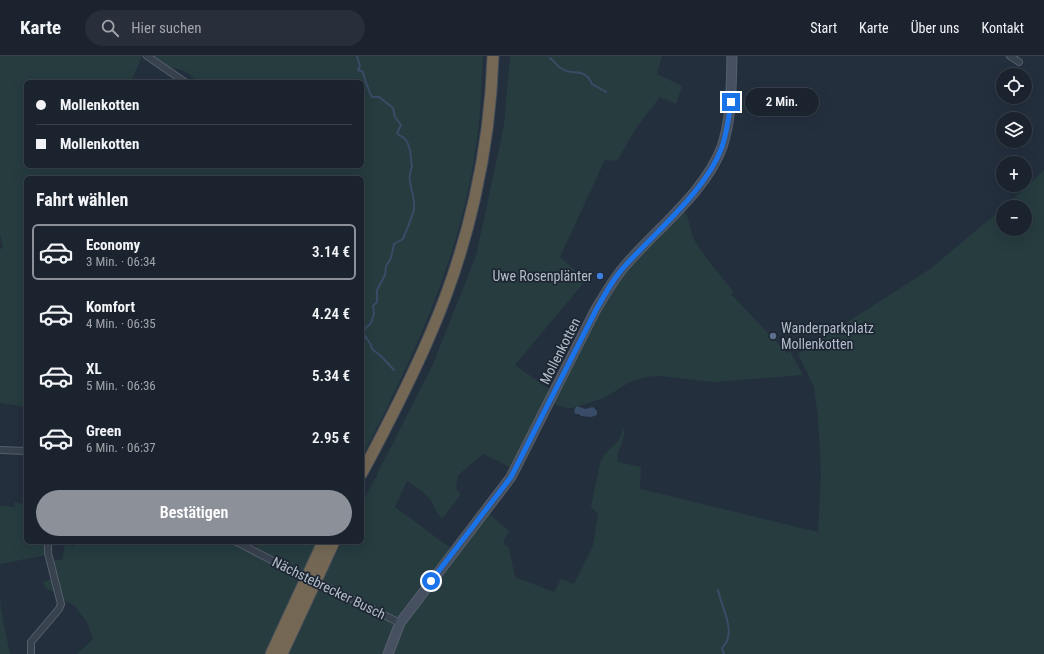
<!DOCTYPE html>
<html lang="de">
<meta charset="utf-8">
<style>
:root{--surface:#1b232e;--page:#282f3a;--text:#f1f3f6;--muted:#a0a4aa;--line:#39404a;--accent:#8c9099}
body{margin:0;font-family:"Roboto Condensed",sans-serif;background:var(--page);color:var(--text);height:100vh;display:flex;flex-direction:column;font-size:15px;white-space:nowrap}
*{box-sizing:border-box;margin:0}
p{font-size:13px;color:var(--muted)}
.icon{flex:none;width:22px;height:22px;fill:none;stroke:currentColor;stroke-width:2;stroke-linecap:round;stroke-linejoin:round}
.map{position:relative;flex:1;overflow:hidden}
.side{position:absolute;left:24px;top:120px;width:340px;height:368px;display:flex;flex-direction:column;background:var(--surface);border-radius:6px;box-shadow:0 4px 16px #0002,0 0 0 1px var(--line)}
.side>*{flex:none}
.top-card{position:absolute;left:24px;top:24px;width:340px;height:88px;border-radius:6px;box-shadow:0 4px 16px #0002,0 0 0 1px var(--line);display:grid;align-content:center;height:88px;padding:0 12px;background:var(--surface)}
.tools{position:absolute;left:996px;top:12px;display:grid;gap:8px}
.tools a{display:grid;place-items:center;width:36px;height:36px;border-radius:50%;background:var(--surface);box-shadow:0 4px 16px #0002,0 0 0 1px var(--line);font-size:20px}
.end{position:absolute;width:18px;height:18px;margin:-9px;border:5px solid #1a73e8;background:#fff;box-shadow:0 0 0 2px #fff}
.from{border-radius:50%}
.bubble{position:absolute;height:28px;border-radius:14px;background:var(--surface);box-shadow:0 4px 16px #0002,0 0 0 1px var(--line);font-size:13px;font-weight:600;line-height:28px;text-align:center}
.top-card b{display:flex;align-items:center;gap:14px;height:38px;font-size:15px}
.top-card b+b{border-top:1px solid var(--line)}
.top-card i{width:10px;height:10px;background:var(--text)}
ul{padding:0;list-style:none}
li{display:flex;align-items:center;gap:12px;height:56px;margin:0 8px 6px;padding:0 4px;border:2px solid transparent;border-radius:6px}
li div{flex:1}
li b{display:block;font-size:15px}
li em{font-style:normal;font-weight:600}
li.selected{border-color:var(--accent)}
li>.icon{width:36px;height:36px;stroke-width:1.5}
h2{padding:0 12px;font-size:18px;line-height:48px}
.primary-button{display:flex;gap:8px;margin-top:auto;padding:8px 12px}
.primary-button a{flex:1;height:46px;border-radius:24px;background:var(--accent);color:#fff;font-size:16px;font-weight:600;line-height:46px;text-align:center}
header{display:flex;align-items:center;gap:24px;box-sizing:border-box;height:56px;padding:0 20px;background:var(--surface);border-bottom:1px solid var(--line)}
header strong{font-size:19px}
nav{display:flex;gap:22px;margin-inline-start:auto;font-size:14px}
.search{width:280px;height:36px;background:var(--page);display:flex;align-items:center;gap:10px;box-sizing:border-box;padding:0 14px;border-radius:22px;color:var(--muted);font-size:15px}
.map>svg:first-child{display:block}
.green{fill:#263c3f}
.water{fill:#394c67}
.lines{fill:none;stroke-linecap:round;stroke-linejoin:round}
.stream{stroke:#394c67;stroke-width:2}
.street-casing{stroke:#565f6c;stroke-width:8}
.secondary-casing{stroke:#565f6c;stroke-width:11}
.highway-casing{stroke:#434c59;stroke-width:13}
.street{stroke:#38414e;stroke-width:6}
.secondary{stroke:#465061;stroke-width:9}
.highway{stroke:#746855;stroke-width:11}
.street-bridge-casing{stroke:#565f6c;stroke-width:8;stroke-linecap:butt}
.street-bridge{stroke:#38414e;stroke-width:6}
.route{stroke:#1a73e8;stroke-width:5}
.shop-dot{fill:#3f7fe0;stroke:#1d2633;stroke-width:1.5}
.service-dot{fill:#5c6f8a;stroke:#1d2633;stroke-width:1.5}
.labels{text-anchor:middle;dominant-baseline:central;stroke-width:3.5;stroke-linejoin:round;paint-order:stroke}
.poi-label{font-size:14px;fill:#b4bcc9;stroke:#1d2633;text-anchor:end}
.street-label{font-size:14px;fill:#b4bcc9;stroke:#1d2633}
</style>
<header>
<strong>Karte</strong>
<div class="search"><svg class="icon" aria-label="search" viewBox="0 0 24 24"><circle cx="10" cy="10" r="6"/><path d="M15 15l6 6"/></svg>Hier suchen</div>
<nav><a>Start</a><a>Karte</a><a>Über uns</a><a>Kontakt</a></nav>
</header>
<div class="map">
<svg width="1044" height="598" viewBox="0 0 1044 598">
<rect width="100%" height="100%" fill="#242f3e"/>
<path class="green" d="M 0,0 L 142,0 L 131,26 L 26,26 L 26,110 L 362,110 L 362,26 L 198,26 C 190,17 177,10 165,11 L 149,0 L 483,0 C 481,30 481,61 476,90 C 461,201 413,302 362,401 L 362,122 L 26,122 L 26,351 L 0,347 L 0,193 L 3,192 L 0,177 Z
M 510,0 L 662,0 L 657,18 L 682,30 L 676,48 L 660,41 L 636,72 L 617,105 L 605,104 L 560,201 L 586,224 L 515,309 L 553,336 L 512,412 L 483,398 L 458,419 L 456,433 L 461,438 L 442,463 C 437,457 435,453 432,446 C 428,438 414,430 407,425 L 395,451 L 452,493 L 398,564 L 323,524 L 342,486 L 362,486 L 362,448 L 433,308 L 476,200 L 504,69 Z
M 1044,114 L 1044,598 L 393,598 L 403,569 L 488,457 L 509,475 L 503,486 L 509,492 L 515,521 L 554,536 L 561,523 L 574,528 L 593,489 L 598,458 L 591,451 L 600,407 L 604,399 L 619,384 L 624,371 C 626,384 616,393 618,406 L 641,411 L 640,430 L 641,433 L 818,476 L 821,419 L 818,361 L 814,331 L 798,298 L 930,213 L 1003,152 L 1003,173 L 1025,173 L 1025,151 L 1004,151 Z
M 683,154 C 691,163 689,175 695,185 C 706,203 720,219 733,235 L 732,239 L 787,297 L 790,295 L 803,319 L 713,326 L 660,320 L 645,321 L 630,326 L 604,342 L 572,352 L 566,352 L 553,348 L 614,229 Z
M 14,446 L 26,449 L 26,486 L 46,486 L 45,489 L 47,499 L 0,508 L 0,450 L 15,451 Z
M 78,486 L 234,486 L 241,492 L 301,521 L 264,598 L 77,598 L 93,583 L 87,566 L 74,549 L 63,544 L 54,536 L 45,532 L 43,526 L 54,522 L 50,504 L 62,504 L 65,488 L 73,491 Z
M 257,486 L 318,486 L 303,515 L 256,494 Z
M 319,531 L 395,568 L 386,598 L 289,598 Z
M 0,537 L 1,554 L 10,598 L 0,598 Z"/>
<path class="water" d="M 577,350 L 585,353 L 593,351 L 597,355 L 597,359 L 591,361 L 581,360 L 579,358 L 575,358 L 574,354 Z"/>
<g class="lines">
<path class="stream" d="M 357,0 L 360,10 L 358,14 L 363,16 C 365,24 368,33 372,41 L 379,41 L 393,52 L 395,61 L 401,69 L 397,77 C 399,80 402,80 405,83 C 412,92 410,101 412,111 C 405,127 416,137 414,153 C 412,163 406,174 403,183 L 394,188 L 391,202 L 386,210 L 385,219 L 377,234 L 377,246 L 373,250 L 374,258 L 371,267 L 362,276
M 550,2 C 554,5 557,10 562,13 C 573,20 585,11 592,28 L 606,36
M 362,275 L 371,289 L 372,293 L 381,300 L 394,314
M 718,534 C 721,551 738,577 722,592 L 724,598"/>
<defs>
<path id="street" d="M 147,0 L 185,26
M 1010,0 L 1019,6
M 0,394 L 26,395
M 237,486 L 279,508
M 344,539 L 400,567
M 31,598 L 31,586 L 59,553 L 61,548 L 48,497 L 48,486"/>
<path id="secondary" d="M 388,598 L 400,567 L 511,421 L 595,255 C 604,240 613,224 624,211 C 655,174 705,137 722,91 C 732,61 731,31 732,0"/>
<path id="highway" d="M 362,417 C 386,372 410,326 430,279 C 468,192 490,95 493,0
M 271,598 L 323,486
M 282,598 L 334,486"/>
</defs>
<use href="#street" class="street-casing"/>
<use href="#secondary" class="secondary-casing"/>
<use href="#highway" class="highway-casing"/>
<use href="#street" class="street"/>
<use href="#secondary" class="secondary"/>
<use href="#highway" class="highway"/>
<defs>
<path id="street-bridge" d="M 279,508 L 344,539"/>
</defs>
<use href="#street-bridge" class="street-bridge-casing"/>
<use href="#street-bridge" class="street-bridge"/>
</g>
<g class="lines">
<path class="route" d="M 431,525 L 511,421 L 596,254 C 604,240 612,224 624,211 C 655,176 706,135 722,91 C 727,76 729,61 731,46"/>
</g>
<circle class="shop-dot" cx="600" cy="220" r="4"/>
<circle class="service-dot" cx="773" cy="280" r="4"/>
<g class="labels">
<g class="poi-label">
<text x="592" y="220">Uwe Rosenplänter</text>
<text x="781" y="272" text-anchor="start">Wanderparkplatz<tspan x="781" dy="16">Mollenkotten</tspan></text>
</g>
<g class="street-label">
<text transform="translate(560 295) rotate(-63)">Mollenkotten</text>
<text transform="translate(329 532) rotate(26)">Nächstebrecker Busch</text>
</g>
</g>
</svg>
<div class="tools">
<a><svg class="icon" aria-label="locate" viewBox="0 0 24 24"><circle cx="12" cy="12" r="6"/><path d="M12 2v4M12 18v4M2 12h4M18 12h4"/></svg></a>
<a><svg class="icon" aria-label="layers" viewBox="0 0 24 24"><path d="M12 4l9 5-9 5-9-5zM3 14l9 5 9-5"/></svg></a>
<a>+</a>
<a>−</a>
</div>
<i class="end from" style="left:431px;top:525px"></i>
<i class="end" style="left:731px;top:46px"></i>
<div class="bubble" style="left:745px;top:32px;width:74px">2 Min.</div>
<div class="top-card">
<b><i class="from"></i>Mollenkotten</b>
<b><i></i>Mollenkotten</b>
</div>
<section class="side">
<h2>Fahrt wählen</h2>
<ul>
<li class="selected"><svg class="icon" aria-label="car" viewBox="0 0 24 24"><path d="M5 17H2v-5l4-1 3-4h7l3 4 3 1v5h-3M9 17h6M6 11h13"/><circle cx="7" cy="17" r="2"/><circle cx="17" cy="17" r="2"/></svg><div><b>Economy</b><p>3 Min. · 06:34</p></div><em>3.14 €</em></li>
<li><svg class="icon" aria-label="car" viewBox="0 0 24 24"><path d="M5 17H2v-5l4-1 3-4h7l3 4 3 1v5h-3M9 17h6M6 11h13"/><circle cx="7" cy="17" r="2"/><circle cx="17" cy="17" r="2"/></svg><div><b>Komfort</b><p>4 Min. · 06:35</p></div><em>4.24 €</em></li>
<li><svg class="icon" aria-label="car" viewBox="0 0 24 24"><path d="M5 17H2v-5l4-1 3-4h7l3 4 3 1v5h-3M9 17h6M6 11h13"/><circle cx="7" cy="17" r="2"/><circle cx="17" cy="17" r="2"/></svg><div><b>XL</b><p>5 Min. · 06:36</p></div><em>5.34 €</em></li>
<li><svg class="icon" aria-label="car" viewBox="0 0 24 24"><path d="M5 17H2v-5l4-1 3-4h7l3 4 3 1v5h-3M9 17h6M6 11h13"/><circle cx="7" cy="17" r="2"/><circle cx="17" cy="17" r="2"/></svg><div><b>Green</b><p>6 Min. · 06:37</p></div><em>2.95 €</em></li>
</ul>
<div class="primary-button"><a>Bestätigen</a></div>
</section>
</div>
